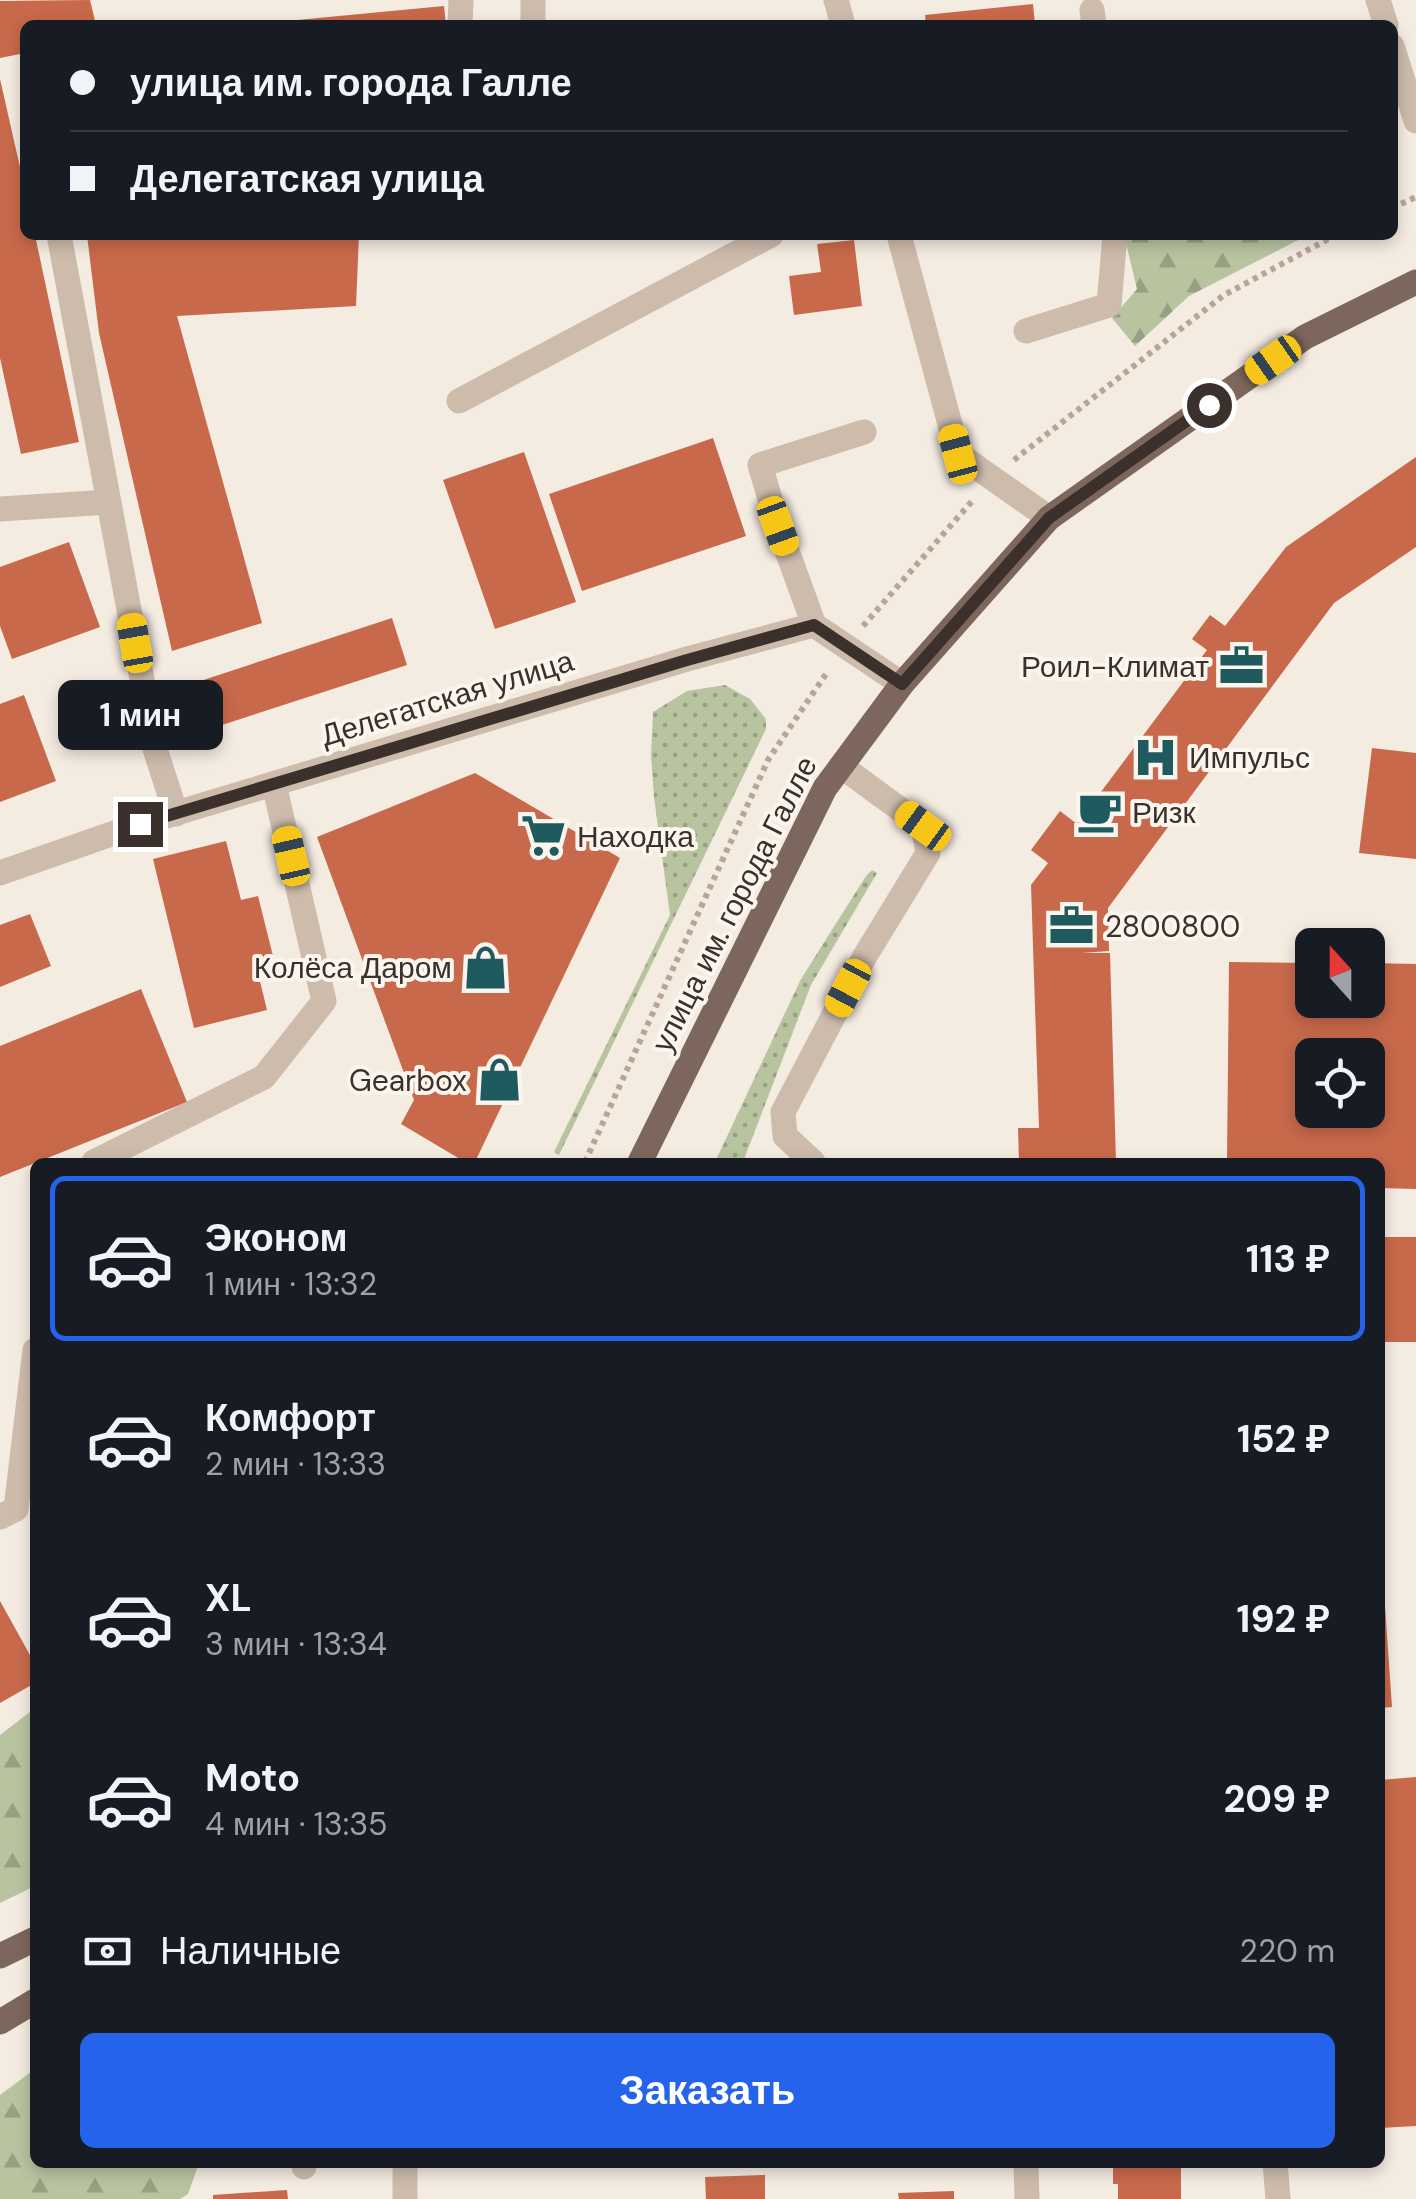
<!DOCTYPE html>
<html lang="ru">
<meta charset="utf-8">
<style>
:root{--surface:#171b24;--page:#20242c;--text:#f1f3f6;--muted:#9ea1a6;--line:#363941;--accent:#2563eb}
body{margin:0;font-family:"DM Sans",sans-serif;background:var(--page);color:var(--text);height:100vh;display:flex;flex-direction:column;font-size:38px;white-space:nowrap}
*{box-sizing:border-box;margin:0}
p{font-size:32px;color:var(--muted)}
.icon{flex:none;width:55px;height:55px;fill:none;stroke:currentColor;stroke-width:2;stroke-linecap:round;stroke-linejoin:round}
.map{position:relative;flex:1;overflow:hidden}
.panel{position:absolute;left:30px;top:1158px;width:1355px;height:1010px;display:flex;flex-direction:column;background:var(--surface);border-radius:15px;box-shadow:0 5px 15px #0003}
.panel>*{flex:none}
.guide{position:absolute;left:20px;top:20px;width:1378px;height:220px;border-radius:15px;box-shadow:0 5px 15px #0003;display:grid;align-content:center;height:220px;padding:0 50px;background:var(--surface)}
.needle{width:65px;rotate:339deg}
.controls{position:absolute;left:1295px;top:928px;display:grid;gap:20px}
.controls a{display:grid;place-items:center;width:90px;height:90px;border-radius:15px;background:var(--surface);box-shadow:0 5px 15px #0003;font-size:50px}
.end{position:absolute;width:45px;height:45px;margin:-22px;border:12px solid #3b302b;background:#fff;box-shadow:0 0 0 5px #fff}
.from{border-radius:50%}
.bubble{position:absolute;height:70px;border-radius:15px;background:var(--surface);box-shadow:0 5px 15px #0003;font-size:32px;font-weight:700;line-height:70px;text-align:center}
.car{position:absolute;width:30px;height:60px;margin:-30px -15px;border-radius:12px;box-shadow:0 0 8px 2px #0007;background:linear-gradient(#f5c518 24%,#345 0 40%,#f5c518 0 76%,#345 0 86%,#f5c518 0)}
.guide b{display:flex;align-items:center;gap:35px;height:95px;font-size:38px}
.guide b+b{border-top:2px solid var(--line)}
.guide i{width:25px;height:25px;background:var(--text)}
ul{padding:18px 0 0;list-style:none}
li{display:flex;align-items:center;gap:30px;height:165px;margin:0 20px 15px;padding:0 30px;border:5px solid transparent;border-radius:15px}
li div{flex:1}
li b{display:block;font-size:38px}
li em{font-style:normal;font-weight:700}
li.current{border-color:var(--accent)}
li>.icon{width:90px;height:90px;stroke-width:1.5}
.pay{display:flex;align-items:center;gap:25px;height:110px;padding:0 50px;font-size:38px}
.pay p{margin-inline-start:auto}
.primary-button{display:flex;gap:20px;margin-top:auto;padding:20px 50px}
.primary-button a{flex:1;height:115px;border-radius:15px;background:var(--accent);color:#fff;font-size:40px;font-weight:700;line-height:115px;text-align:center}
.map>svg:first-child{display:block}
.grass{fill:url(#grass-dots)}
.forest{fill:url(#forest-firs)}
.building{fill:#c8694b;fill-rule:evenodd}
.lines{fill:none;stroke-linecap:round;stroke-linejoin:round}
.path{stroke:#b9a596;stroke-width:6;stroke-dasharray:5 5;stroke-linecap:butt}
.minor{stroke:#cdbbac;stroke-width:25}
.major{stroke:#7d675c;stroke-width:25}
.route{stroke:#3b302b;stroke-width:12}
.labels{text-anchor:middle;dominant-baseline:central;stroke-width:8;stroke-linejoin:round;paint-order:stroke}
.poi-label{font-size:30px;fill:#3b302b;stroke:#fbf5ee;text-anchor:start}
.street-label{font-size:30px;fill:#3b302b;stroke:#fbf5ee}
</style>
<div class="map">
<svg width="1416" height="2199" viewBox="0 0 1416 2199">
<defs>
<pattern id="grass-dots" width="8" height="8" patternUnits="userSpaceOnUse" patternTransform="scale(2.5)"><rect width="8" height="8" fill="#b8c4a0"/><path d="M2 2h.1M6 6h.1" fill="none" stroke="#97a083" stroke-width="1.8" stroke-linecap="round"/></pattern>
<pattern id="forest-firs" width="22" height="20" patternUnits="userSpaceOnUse" patternTransform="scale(2.5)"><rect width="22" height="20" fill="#b8c4a0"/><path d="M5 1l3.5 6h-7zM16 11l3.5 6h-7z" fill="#97a083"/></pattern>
</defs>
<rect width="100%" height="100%" fill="#f4ebe1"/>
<path class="grass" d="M 725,685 L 750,699 L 766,719 L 766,729 L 559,1155 L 554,1152 L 670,915 L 654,797 L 651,755 L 653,712 L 687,691 Z
M 872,870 L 877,873 L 811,985 L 743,1162 L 715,1162 L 801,979 L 866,876 Z"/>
<path class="forest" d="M 1124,235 L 1308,235 L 1189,296 L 1135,346 L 1112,318 L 1137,289 Z
M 35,1708 L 35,1886 L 0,1903 L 0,1735 Z
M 35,2069 L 35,2162 L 199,2163 L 188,2194 L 180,2199 L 0,2199 L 0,2095 Z"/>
<path class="building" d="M 90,0 L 96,25 L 25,25 L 25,53 L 0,58 L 0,1 Z
M 1033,4 L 1035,25 L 926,25 L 925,15 Z
M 444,6 L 446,25 L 276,25 L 276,22 Z
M 0,79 L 25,189 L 25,235 L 35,235 L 79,442 L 21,454 L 0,358 Z
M 87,235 L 359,235 L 356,306 L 177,316 L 262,623 L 172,651 L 99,333 Z
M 854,240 L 862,306 L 794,315 L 789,276 L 821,272 L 817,244 Z
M 713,438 L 746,536 L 582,591 L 549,494 Z
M 524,452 L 576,602 L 495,629 L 443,480 Z
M 1416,457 L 1416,547 L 1334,603 L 1108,908 L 1109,951 L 1082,953 L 1110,953 L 1116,1162 L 1019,1162 L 1018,1128 L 1039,1128 L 1031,885 L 1048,863 L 1031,850 L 1060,811 L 1077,824 L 1207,650 L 1192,639 L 1210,615 L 1225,626 L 1286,547 Z
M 69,542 L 100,627 L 12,659 L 0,626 L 0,567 Z
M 392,618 L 407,665 L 191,735 L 176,689 Z
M 24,695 L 56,781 L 0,802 L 0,704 Z
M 1372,748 L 1416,753 L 1416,859 L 1359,853 Z
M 475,773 L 620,858 L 475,1162 L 465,1162 L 401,1124 L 414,1100 L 317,837 Z
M 226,841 L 241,900 L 258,896 L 276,968 L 258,973 L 267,1010 L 194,1028 L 153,859 Z
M 30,914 L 51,966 L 0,987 L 0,925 Z
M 1229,962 L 1312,963 L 1312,1000 L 1368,1000 L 1368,963 L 1416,964 L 1416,1189 L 1380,1188 L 1380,1162 L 1227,1162 ZM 1312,1055 L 1368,1055 L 1368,1110 L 1312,1110 Z
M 141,989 L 187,1102 L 0,1177 L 0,1046 Z
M 1380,1237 L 1416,1237 L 1416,1342 L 1380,1342 Z
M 1380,1577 L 1383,1577 L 1392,1707 L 1380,1708 Z
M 0,1601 L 35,1664 L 35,1683 L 0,1703 Z
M 1416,1777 L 1416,2126 L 1380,2128 L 1380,1780 Z
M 1113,2162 L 1181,2162 L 1181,2199 L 1118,2199 L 1118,2184 L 1113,2184 Z
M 765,2175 L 765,2199 L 706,2199 L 705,2177 Z
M 287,2190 L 288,2199 L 213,2199 L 213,2195 Z
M 954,2191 L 954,2199 L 899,2199 L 898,2193 Z"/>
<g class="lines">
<path class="path" d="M 1392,208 L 1416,197
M 1014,460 L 1224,295 L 1336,235
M 863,626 L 973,500
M 585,1162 L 768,760 L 828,671"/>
<path class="minor" d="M 836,0 L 843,25
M 1378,0 L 1386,25
M 1092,10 L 1094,25
M 460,25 L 461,0
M 533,25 L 533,0
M 1392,46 L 1416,121
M 59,235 L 155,749 L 176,814
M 899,235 L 958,454 L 1049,518
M 1026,331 L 1109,305 L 1115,235
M 459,401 L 771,235
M 0,509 L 109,502
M 814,625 L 778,526 L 760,465 L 864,432
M 0,873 L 140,824 L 687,659 L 814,625 L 902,684
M 94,1162 L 264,1077 L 324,1001 L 274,784
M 813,1162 L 785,1136 L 783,1112 L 865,956 L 928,853 L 923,826 L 841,766
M 0,1517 L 16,1509 L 35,1350
M 1026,2162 L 1027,2199
M 1275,2162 L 1278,2199
M 304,2167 L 304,2162
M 405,2199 L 405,2162"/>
<path class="major" d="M 640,1162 L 825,788 L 902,684 L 1049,518 L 1305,337 L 1416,282
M 0,1956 L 35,1939
M 0,2022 L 35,2001"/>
</g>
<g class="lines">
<path class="route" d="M 140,824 L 687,660 L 814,625 L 902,684 L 1049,518 L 1209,405"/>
</g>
<defs>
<symbol id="office-bare" viewBox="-9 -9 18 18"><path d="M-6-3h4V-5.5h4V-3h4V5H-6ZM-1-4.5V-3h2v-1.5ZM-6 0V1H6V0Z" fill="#1f5a5e" stroke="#fbf5ee" stroke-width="2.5" paint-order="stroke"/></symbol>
<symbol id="hospital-bare" viewBox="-9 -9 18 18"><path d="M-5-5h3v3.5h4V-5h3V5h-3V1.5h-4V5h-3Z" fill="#1f5a5e" stroke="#fbf5ee" stroke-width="2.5" paint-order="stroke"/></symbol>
<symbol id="cafe-bare" viewBox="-9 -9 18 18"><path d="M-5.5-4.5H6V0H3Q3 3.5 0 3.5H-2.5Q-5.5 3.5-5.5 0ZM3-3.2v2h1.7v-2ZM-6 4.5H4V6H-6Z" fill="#1f5a5e" stroke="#fbf5ee" stroke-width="2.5" paint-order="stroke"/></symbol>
<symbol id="supermarket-bare" viewBox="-9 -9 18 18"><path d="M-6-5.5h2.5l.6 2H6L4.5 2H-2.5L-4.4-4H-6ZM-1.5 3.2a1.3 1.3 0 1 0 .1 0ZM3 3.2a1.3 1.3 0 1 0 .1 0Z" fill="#1f5a5e" stroke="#fbf5ee" stroke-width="2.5" paint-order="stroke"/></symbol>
<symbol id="shop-bare" viewBox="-9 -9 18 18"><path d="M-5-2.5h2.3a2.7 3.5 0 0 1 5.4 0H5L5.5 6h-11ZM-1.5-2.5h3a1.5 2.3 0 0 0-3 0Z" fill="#1f5a5e" stroke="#fbf5ee" stroke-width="2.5" paint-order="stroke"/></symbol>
</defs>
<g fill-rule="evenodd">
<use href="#office-bare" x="1210" y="634" width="63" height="63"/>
<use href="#hospital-bare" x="1124" y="726" width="63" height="63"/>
<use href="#cafe-bare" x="1068" y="780" width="63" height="63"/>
<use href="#supermarket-bare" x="512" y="804" width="63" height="63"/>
<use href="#office-bare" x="1040" y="894" width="63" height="63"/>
<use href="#shop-bare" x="454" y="936" width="63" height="63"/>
<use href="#shop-bare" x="468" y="1048" width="63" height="63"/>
</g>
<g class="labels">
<g class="poi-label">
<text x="1209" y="666" text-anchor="end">Роил-Климат</text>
<text x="1189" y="757">Импульс</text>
<text x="1132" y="812">Ризк</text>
<text x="577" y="836">Находка</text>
<text x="1105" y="926">2800800</text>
<text x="452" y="967" text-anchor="end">Колёса Даром</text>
<text x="467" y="1080" text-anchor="end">Gearbox</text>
</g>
<g class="street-label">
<text transform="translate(447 698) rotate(-17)">Делегатская улица</text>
<text transform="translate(734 904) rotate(-63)">улица им. города Галле</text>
</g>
</g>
</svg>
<div class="controls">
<a><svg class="needle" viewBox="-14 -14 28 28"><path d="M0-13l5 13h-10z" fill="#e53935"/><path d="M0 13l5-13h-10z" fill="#9ea1a6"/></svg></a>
<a><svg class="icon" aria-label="locate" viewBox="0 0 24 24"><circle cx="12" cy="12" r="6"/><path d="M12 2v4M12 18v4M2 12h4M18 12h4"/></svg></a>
</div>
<i class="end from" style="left:1209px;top:405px"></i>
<i class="end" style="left:140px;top:824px"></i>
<div class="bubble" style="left:58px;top:680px;width:165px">1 мин</div>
<i class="car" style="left:1273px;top:360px;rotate:235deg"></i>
<i class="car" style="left:958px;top:454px;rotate:345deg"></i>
<i class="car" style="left:778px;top:526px;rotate:160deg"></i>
<i class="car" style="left:135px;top:643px;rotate:350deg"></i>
<i class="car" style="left:923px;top:826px;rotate:306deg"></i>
<i class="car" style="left:291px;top:856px;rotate:347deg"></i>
<i class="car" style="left:848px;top:988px;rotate:208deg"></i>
<div class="guide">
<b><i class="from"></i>улица им. города Галле</b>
<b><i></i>Делегатская улица</b>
</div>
<section class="panel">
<ul>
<li class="current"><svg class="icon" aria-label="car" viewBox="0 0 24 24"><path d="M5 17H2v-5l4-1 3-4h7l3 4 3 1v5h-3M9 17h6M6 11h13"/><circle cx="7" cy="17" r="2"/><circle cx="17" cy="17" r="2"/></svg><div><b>Эконом</b><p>1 мин · 13:32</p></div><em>113 ₽</em></li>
<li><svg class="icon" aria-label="car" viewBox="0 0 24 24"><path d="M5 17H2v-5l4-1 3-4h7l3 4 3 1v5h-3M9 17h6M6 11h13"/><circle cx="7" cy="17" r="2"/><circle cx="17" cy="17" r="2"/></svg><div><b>Комфорт</b><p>2 мин · 13:33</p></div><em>152 ₽</em></li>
<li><svg class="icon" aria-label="car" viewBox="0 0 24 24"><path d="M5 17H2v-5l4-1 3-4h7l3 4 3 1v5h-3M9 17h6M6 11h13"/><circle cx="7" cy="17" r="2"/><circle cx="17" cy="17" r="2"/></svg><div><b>XL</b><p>3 мин · 13:34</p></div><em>192 ₽</em></li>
<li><svg class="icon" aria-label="car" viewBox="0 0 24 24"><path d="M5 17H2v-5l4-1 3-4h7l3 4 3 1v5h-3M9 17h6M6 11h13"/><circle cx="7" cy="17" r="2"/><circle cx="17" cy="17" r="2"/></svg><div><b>Moto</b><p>4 мин · 13:35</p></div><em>209 ₽</em></li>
</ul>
<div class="pay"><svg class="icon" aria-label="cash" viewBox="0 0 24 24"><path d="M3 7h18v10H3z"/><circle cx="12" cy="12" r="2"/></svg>Наличные<p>220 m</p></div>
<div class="primary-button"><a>Заказать</a></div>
</section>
</div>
